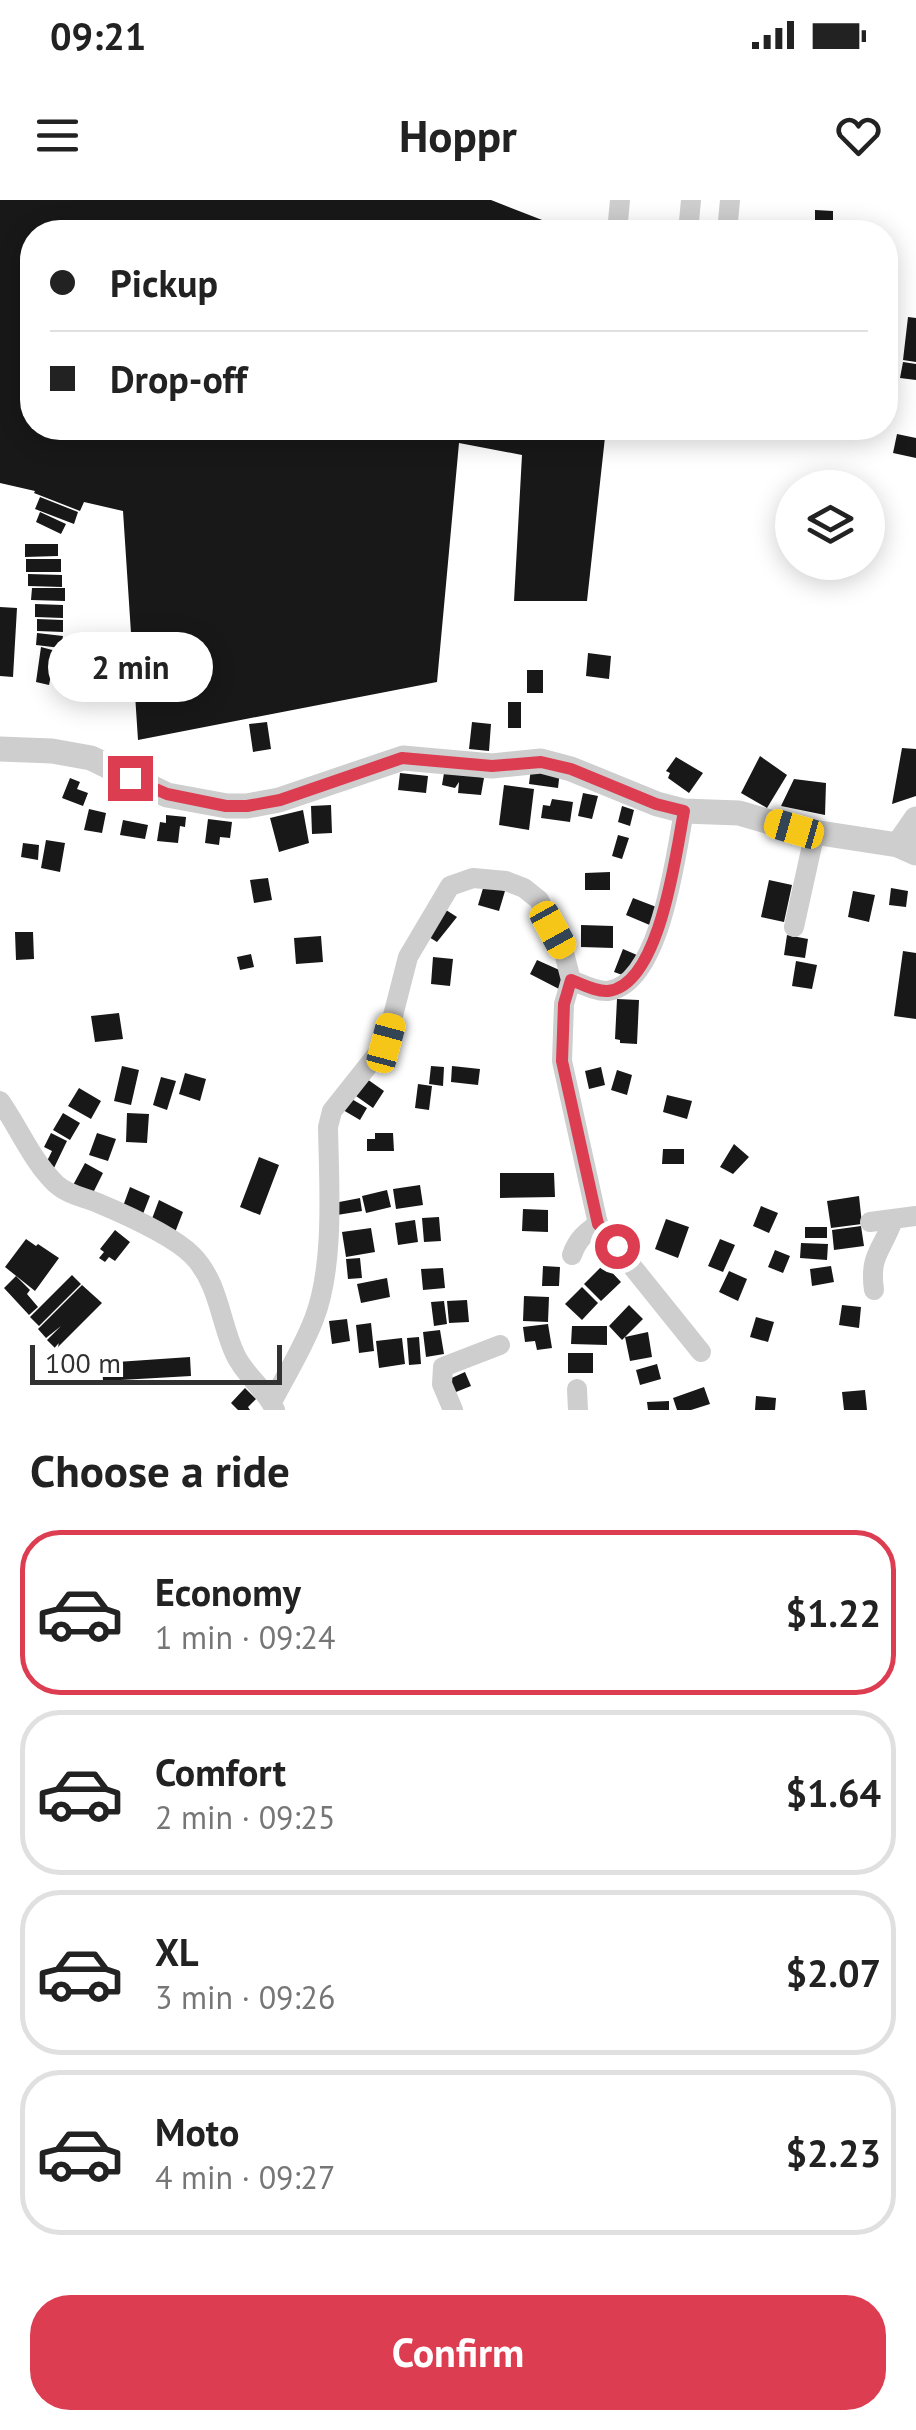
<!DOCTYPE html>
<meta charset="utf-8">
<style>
:root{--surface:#fff;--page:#f2f2f2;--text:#222;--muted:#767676;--line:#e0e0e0;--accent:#dd3d51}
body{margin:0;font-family:"PT Sans",sans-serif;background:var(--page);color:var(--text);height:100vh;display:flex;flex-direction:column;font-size:38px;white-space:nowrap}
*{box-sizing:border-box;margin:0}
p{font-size:32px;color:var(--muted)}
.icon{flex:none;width:55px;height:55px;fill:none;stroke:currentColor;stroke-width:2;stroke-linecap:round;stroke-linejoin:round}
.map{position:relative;height:1210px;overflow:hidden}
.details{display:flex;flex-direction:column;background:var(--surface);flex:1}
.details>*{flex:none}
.guide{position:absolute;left:20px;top:20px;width:878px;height:220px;border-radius:40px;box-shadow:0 5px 25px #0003;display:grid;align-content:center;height:220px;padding:0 30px;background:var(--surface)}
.buttons{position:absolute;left:775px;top:270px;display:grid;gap:20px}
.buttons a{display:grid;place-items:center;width:110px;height:110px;border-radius:50%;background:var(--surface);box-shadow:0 5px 25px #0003;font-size:50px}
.scale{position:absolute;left:30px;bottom:25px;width:252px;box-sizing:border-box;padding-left:10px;border:5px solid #313131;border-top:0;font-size:28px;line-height:35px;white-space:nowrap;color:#313131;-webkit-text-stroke:8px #fff;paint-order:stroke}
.end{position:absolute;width:45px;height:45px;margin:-22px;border:12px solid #dd3d51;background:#fff;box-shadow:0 0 0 5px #fff}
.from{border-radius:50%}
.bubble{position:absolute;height:70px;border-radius:35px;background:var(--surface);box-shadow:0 5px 25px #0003;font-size:32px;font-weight:700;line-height:70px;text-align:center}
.car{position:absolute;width:30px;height:60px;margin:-30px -15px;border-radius:12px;box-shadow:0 0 8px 2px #0007;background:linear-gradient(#f5c518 24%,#345 0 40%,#f5c518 0 76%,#345 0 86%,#f5c518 0)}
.guide b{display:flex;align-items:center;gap:35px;height:95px;font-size:38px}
.guide b+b{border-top:2px solid var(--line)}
.guide i{width:25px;height:25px;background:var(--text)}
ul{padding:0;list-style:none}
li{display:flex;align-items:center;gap:30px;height:165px;margin:0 20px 15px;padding:0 10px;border:5px solid var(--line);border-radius:40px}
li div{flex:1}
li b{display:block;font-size:38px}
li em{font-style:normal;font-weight:700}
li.selected{border-color:var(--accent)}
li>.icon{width:90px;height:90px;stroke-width:1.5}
h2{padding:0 30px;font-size:45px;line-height:120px}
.cta{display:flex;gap:20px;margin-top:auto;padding:20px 30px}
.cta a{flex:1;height:115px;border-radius:40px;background:var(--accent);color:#fff;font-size:40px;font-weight:700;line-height:115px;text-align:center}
.status{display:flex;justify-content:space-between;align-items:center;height:70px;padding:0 50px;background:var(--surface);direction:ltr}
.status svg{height:28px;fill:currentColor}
header{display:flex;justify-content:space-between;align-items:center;height:130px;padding:0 30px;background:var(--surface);font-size:45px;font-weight:700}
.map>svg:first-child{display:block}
.building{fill:#181818}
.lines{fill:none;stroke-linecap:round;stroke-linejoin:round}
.minor{stroke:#cecece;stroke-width:20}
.tertiary{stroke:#cecece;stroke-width:25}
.route{stroke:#dd3d51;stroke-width:12}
</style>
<div class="status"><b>09:21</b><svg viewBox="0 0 49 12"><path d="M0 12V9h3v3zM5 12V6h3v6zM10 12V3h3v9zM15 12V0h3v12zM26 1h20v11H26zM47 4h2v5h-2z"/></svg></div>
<header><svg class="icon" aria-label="menu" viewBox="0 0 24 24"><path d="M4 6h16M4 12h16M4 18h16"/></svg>Hoppr<svg class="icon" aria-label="heart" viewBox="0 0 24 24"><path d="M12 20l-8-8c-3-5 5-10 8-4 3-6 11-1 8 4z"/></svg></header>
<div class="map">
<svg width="916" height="1210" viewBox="0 0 916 1210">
<rect width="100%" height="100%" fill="#fff"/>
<path class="building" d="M 0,0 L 491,0 L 573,32 L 32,32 L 32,228 L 606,228 L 587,401 L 514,401 L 522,255 L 459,243 L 437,482 L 138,540 L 123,311 L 84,302 L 80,311 L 34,293 L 35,291 L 0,283 Z
M 815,10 L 833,11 L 833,21 L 815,21 Z
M 908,117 L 916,118 L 916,162 L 903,160 Z
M 903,162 L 916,164 L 916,180 L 900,178 Z
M 897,234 L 916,238 L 916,258 L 893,253 Z
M 40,297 L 78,312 L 74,324 L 35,309 Z
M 40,312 L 66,324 L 61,334 L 36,322 Z
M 25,344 L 58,344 L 58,356 L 25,357 Z
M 26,359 L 61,359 L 61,372 L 26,372 Z
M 28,374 L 62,375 L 62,387 L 28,386 Z
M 32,388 L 65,388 L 65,401 L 31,400 Z
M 35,404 L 63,405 L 63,418 L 35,417 Z
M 0,407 L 17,408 L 13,477 L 0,476 Z
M 37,419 L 63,420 L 63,432 L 37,431 Z
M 37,433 L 63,436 L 61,448 L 36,445 Z
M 41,447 L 56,451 L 49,485 L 36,482 Z
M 588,453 L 611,456 L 609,479 L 586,476 Z
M 527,470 L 543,470 L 543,493 L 527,493 Z
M 508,502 L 521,502 L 521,528 L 508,528 Z
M 267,522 L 271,549 L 253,552 L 249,524 Z
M 472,522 L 491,524 L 489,551 L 469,549 Z
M 902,548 L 916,549 L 916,596 L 892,604 Z
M 760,556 L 787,575 L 767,608 L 741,593 Z
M 676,557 L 703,573 L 689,593 L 668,578 L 670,573 L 666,571 Z
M 445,567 L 484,578 L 481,595 L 458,593 L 459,582 L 455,588 L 442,585 Z
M 531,568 L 560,571 L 558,588 L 529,584 Z
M 400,573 L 428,576 L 426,593 L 398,590 Z
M 70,578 L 80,582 L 77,589 L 88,593 L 83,606 L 62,598 Z
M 794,579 L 826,583 L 825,615 L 781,606 Z
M 504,585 L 534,589 L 529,630 L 499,625 Z
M 583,593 L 598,596 L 592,619 L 578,616 Z
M 552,599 L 573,602 L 570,622 L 541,618 L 543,605 L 550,606 Z
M 331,605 L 332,633 L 312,634 L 311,606 Z
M 622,606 L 634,610 L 630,626 L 618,622 Z
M 89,609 L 106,613 L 102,633 L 84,630 Z
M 303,610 L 309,643 L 279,652 L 270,618 Z
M 166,615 L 186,617 L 185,627 L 180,626 L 178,643 L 157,641 L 160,622 L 166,623 Z
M 208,619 L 232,622 L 230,638 L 220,637 L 219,645 L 205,643 Z
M 123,620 L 148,625 L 145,639 L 120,635 Z
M 618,635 L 629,638 L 622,659 L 612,656 Z
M 46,640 L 65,643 L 60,672 L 41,668 Z
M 23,643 L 39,645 L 38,660 L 21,657 Z
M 610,672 L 610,690 L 585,690 L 585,673 Z
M 268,678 L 272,700 L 254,703 L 250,680 Z
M 769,680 L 792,685 L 784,722 L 761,717 Z
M 484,685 L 505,691 L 499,711 L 478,705 Z
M 891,688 L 908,691 L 906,707 L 889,705 Z
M 853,691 L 875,695 L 869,722 L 848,717 Z
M 633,698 L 659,708 L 652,726 L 626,715 Z
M 443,708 L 457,717 L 437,742 L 424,734 Z
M 581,725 L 613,726 L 613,748 L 581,747 Z
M 15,732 L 33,732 L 34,759 L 16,760 Z
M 787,735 L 808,739 L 805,758 L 784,755 Z
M 321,736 L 323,762 L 296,764 L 294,738 Z
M 623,749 L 637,755 L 628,777 L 614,772 Z
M 903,751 L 916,753 L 916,819 L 894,816 Z
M 251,754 L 254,767 L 240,770 L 237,757 Z
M 433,757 L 453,759 L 450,786 L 431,784 Z
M 537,760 L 566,773 L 559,789 L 530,774 Z
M 796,761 L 817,765 L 812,789 L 792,786 Z
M 617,799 L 639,800 L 637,844 L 620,843 L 620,840 L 615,839 Z
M 119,813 L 123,839 L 95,842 L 91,816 Z
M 122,866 L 139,870 L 131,905 L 114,901 Z
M 431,866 L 444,867 L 443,886 L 429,884 Z
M 452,866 L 480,869 L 478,885 L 451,882 Z
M 601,867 L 605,885 L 589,889 L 585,871 Z
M 617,870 L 632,875 L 627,895 L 611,890 Z
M 185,873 L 206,879 L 200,901 L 179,894 Z
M 161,877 L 176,881 L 167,910 L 153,905 Z
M 367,879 L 384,891 L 373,908 L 356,896 Z
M 418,884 L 432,886 L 429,910 L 415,908 Z
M 79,888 L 101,901 L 91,919 L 68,906 Z
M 667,895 L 692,901 L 687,919 L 663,912 Z
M 350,898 L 367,908 L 360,920 L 343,910 Z
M 63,913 L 80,923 L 70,940 L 53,930 Z
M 127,913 L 149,914 L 147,943 L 126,942 Z
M 51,933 L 67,941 L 53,970 L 45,965 L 52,951 L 44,947 Z
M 97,933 L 116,939 L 108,961 L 89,955 Z
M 375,933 L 393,933 L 394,951 L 367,951 L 367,939 L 375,939 Z
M 734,944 L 749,957 L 733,974 L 720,967 Z
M 663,949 L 684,949 L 684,964 L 662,964 Z
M 259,957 L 279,965 L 260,1015 L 240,1007 Z
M 85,963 L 103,973 L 91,997 L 72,987 Z
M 500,973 L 554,973 L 555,997 L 500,998 Z
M 420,985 L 423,1005 L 396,1009 L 393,989 Z
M 130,987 L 150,996 L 141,1019 L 122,1009 Z
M 387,990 L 391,1007 L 366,1013 L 362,996 Z
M 859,996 L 862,1024 L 831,1028 L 827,1001 Z
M 360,998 L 362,1011 L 337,1015 L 334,1003 Z
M 159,1000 L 183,1012 L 174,1035 L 150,1024 Z
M 761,1006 L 778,1013 L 769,1033 L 753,1026 Z
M 523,1009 L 548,1010 L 548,1032 L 522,1031 Z
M 439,1017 L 441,1041 L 424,1042 L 422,1018 Z
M 666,1019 L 689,1027 L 678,1058 L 655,1049 Z
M 415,1020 L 418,1042 L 398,1045 L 395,1023 Z
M 861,1026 L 864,1046 L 834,1050 L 832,1030 Z
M 805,1027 L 827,1027 L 827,1038 L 805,1038 Z
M 371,1028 L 375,1052 L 346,1057 L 342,1032 Z
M 115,1030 L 130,1042 L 115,1061 L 109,1057 L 105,1062 L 99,1058 L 104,1052 L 100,1049 Z
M 26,1039 L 36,1046 L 38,1044 L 59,1058 L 35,1091 L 5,1067 Z
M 720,1039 L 735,1045 L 723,1072 L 708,1066 Z
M 801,1043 L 828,1044 L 827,1060 L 800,1058 Z
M 775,1050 L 790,1056 L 783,1073 L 768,1067 Z
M 360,1058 L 362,1078 L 348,1079 L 346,1059 Z
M 604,1064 L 621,1082 L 601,1101 L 584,1084 Z
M 543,1066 L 560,1067 L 559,1086 L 542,1086 Z
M 831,1066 L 834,1082 L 812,1086 L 810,1069 Z
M 443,1068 L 445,1088 L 423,1090 L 421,1069 Z
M 729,1071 L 747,1079 L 738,1101 L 719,1092 Z
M 72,1075 L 81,1084 L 39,1126 L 30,1117 Z
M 16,1076 L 30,1090 L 27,1094 L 38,1107 L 29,1115 L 4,1088 Z
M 387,1078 L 390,1097 L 361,1103 L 357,1084 Z
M 82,1085 L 102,1103 L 56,1149 L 47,1140 L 61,1126 L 46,1138 L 38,1129 Z
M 582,1087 L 598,1103 L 582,1120 L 565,1104 Z
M 524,1096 L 549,1097 L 548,1122 L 523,1121 Z
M 467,1100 L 469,1122 L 449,1123 L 447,1101 Z
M 444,1101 L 447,1124 L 434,1126 L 431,1102 Z
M 629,1105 L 643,1119 L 622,1140 L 609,1126 Z
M 842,1105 L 861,1107 L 859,1128 L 839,1125 Z
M 756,1117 L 774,1122 L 768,1142 L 750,1137 Z
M 347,1119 L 350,1141 L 332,1144 L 329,1121 Z
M 371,1123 L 374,1151 L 359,1153 L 356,1125 Z
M 548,1124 L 552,1148 L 537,1150 L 535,1141 L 525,1142 L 523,1127 Z
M 572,1126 L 607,1126 L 607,1145 L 571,1144 Z
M 440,1130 L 444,1154 L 426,1157 L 423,1132 Z
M 648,1132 L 652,1157 L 630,1161 L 625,1137 Z
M 419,1137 L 421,1164 L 409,1165 L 407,1138 Z
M 402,1138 L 405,1164 L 379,1168 L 376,1141 Z
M 568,1153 L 593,1153 L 593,1173 L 568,1173 Z
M 190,1157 L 191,1176 L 103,1181 L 102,1163 Z
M 657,1164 L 661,1179 L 640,1185 L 636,1170 Z
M 465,1172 L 471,1186 L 451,1194 L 445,1181 Z
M 704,1187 L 710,1204 L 691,1210 L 677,1210 L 673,1198 Z
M 245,1188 L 256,1199 L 248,1207 L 250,1210 L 238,1210 L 231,1203 Z
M 865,1190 L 867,1210 L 844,1210 L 842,1192 Z
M 756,1196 L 776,1198 L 775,1210 L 755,1210 Z
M 669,1201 L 669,1210 L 648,1210 L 647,1202 Z"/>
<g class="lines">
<path class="minor" d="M 617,32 L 620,0
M 688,32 L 691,0
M 727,32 L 730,0
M 794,727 L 815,632
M 0,901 C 19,928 32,961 56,984 C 68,995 84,997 98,1003 C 124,1014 173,1036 192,1055 C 219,1082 220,1122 235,1154 C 244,1175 266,1189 275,1210
M 870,1022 L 916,1016
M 598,1024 L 701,1152
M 572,1055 C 577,1040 585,1033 598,1024 L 562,861 L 564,804 L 571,780 C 582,784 596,792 608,791 C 661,784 676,653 684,611
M 874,1090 C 869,1055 882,1051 893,1020
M 577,1189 L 578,1210
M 272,1202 C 286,1175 303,1148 314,1119 C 335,1065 329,984 328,927 L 332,911 L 386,843 L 408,757 L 450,686 L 473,678 L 506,681 L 524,688 L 539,700 L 563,749 L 571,780
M 453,1210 L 442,1184 L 443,1167 L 500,1145"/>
<path class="tertiary" d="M 0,549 L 52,551 L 91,558 L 167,595 L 227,606 L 247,606 L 279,600 L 403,558 L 492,566 L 541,561 L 571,569 L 657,604 L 684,611 L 739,613 L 794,629 L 898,645 L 916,653
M 898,645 L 916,619"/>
</g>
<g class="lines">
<path class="route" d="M 130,578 L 167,594 L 226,606 L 247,606 L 280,600 L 402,558 L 492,566 L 541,562 L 571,569 L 656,604 L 684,611 C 676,653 660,785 608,791 C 596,792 582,784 571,780 L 564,804 L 562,861 L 598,1024 L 617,1046"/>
</g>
</svg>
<div class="buttons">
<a><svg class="icon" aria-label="layers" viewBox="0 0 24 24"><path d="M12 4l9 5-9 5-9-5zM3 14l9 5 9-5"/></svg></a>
</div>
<div class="scale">100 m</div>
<i class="end from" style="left:617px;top:1046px"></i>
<i class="end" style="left:130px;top:578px"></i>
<div class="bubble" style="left:48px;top:432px;width:165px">2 min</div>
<i class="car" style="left:794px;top:629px;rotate:286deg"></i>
<i class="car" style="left:553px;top:730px;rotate:151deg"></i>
<i class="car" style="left:386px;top:843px;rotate:15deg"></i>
<div class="guide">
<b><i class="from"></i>Pickup</b>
<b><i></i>Drop-off</b>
</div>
</div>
<section class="details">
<h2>Choose a ride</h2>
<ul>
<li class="selected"><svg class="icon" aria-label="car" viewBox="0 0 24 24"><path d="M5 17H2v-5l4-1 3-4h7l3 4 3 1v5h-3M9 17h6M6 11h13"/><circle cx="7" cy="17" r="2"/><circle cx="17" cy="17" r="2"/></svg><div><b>Economy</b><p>1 min · 09:24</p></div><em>$1.22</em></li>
<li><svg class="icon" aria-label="car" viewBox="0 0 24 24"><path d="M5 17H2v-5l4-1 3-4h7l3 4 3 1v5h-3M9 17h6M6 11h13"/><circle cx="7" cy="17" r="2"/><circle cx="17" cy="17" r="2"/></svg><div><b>Comfort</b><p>2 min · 09:25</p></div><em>$1.64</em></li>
<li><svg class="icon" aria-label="car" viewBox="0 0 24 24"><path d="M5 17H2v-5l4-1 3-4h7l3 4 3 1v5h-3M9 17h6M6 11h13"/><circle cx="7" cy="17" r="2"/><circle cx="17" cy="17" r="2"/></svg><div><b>XL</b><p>3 min · 09:26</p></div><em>$2.07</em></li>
<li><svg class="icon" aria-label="car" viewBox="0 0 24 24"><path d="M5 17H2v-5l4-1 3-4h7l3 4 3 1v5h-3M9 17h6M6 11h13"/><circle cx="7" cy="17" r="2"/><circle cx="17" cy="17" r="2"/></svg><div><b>Moto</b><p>4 min · 09:27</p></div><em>$2.23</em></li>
</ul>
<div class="cta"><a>Confirm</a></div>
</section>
